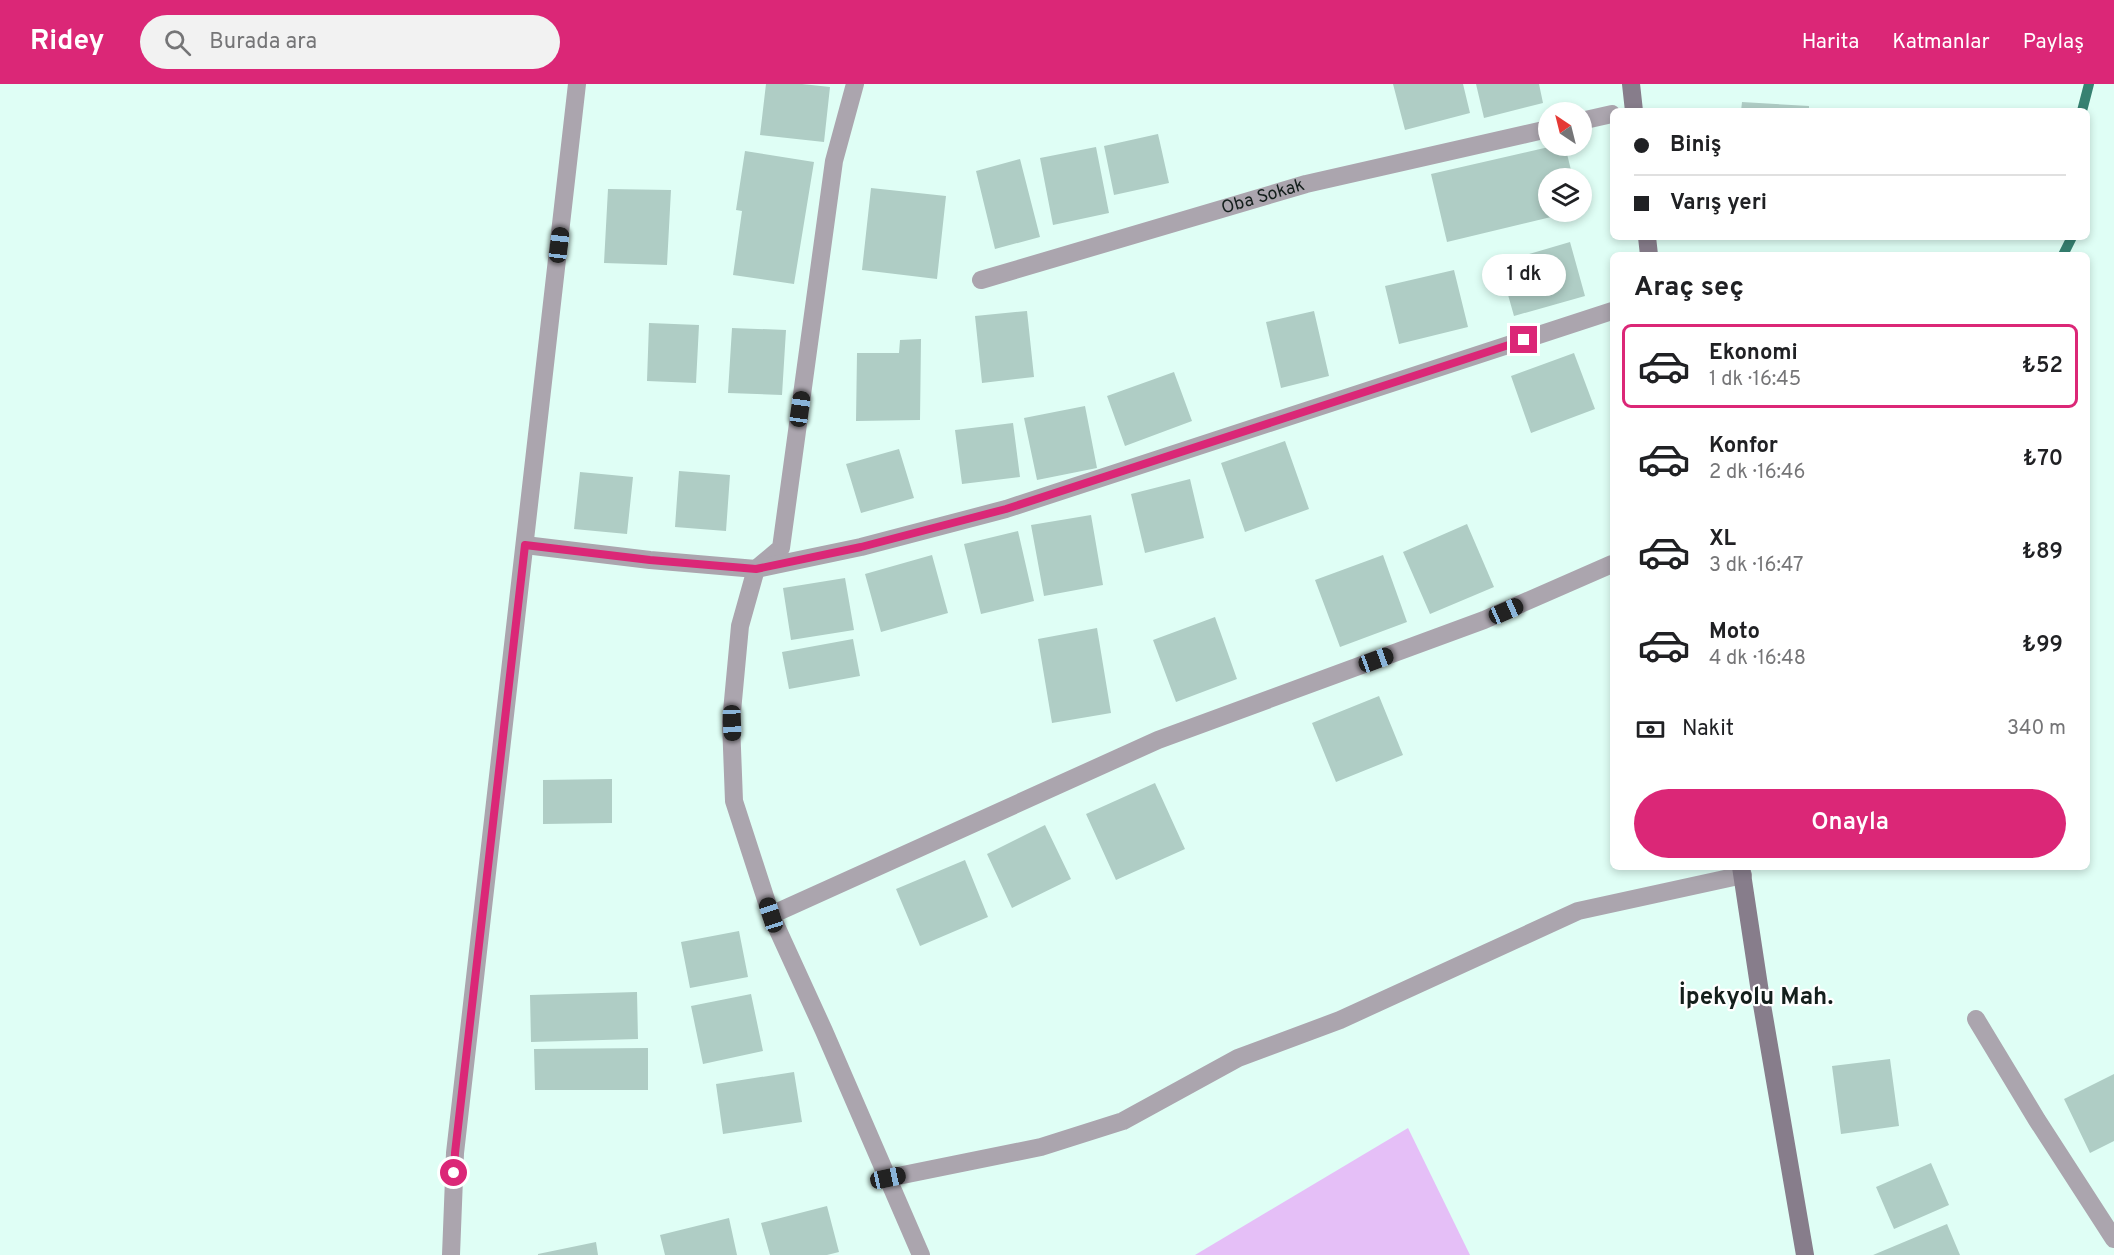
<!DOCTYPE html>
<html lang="tr">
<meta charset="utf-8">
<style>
:root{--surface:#fff;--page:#f2f2f2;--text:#202124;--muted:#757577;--line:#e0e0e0;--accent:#db2777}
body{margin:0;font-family:Overpass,sans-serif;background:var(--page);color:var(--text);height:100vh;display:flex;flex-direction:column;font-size:22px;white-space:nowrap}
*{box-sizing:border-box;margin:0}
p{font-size:20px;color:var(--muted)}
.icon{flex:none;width:33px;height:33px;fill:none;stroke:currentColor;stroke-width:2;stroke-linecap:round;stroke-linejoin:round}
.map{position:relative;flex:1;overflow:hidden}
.panel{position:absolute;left:1610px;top:168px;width:480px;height:618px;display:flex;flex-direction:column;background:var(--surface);border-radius:9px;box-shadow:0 3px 9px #0003}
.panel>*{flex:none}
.hud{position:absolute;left:1610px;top:24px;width:480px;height:132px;border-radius:9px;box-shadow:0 3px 9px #0003;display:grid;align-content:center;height:132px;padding:0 24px;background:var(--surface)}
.needle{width:39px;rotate:325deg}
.buttons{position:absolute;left:1538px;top:18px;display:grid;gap:12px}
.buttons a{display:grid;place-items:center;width:54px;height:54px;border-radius:50%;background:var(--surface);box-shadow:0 3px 9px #0003;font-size:30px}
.end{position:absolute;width:27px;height:27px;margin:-14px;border:8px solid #db2777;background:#fff;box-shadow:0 0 0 3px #fff}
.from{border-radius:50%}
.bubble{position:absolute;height:42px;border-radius:21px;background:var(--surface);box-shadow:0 3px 9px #0003;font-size:20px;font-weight:600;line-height:42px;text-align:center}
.car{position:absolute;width:18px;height:36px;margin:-18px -9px;border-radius:8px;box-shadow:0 0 4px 2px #0007;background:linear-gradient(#222 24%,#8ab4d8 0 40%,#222 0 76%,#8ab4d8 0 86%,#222 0)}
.hud b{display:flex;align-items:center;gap:21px;height:57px;font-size:22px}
.hud b+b{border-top:2px solid var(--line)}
.hud i{width:15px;height:15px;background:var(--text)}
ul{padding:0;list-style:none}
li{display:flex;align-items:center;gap:18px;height:84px;margin:0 12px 9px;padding:0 12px;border:3px solid transparent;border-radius:9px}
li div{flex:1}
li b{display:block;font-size:22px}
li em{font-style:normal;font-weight:600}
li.selected{border-color:var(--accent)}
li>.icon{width:54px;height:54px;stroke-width:1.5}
h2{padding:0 24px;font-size:27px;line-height:72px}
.pay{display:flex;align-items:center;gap:15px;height:66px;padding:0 24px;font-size:22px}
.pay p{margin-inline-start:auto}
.cta{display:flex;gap:12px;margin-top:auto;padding:12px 24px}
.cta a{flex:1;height:69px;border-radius:36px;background:var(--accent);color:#fff;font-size:24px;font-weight:600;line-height:69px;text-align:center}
header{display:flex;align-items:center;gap:36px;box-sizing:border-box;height:84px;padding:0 30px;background:var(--accent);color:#fff}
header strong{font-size:28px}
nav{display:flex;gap:33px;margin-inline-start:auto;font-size:21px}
.search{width:420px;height:54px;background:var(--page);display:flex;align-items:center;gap:15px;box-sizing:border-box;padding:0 21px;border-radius:33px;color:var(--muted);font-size:22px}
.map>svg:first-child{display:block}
.green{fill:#e5bff7}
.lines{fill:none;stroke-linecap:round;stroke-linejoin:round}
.stream{stroke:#368171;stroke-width:10}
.building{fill:#afcdc5}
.street{stroke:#aba5ae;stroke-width:18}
.secondary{stroke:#877d8b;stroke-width:18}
.route{stroke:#db2777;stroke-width:8}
.labels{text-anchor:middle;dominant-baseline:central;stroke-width:4.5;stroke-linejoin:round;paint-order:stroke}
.street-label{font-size:18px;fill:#141f1c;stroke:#fff}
.district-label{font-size:24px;font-weight:bold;fill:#141f1c;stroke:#fff}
</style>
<header>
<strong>Ridey</strong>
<div class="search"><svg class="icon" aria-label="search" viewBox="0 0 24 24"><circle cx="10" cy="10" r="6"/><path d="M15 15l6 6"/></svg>Burada ara</div>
<nav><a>Harita</a><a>Katmanlar</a><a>Paylaş</a></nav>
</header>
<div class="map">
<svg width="2114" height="1171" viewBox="0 0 2114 1171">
<rect width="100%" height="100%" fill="#dffef5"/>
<path class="green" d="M 1408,1044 L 1470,1171 L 1195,1171 Z"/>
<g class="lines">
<path class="stream" d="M 2082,27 L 2089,0
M 2063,171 L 2072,153"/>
</g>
<path class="building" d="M 766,0 L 802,0 L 830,3 L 824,58 L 760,51 Z
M 1393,0 L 1463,0 L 1470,29 L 1405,46 Z
M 1476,0 L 1539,0 L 1543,19 L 1484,34 Z
M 1742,18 L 1809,22 L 1809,27 L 1741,27 Z
M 1158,50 L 1169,99 L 1114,111 L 1104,62 Z
M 1553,62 L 1565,62 L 1573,94 L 1548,94 L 1548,128 L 1572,128 L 1447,158 L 1431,90 Z
M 1096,63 L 1109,129 L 1053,141 L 1040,74 Z
M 745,67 L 814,78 L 794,200 L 733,191 L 742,127 L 736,126 Z
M 1020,75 L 1040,153 L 995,165 L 976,87 Z
M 871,104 L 946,112 L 937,195 L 862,186 Z
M 608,105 L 671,106 L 667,181 L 604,179 Z
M 1570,158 L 1585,212 L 1514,232 L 1499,179 Z
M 1454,186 L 1468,243 L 1399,260 L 1385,202 Z
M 1027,227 L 1034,293 L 982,299 L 975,232 Z
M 1314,227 L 1329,292 L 1281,304 L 1266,238 Z
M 649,239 L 699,241 L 696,299 L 647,297 Z
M 732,244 L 786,246 L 782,311 L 728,309 Z
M 921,255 L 920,336 L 856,337 L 857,269 L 899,269 L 900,256 Z
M 1574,269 L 1595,325 L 1531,349 L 1511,292 Z
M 1174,288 L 1192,337 L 1125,362 L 1107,312 Z
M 1085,322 L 1097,384 L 1037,396 L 1024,334 Z
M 1013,339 L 1020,393 L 962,400 L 955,346 Z
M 1285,357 L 1309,425 L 1245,448 L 1221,379 Z
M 899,365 L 914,414 L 861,429 L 846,380 Z
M 679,387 L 730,391 L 726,447 L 675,443 Z
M 580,388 L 633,393 L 627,450 L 574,445 Z
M 1190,395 L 1204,454 L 1145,469 L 1131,410 Z
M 1091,431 L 1103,501 L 1044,512 L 1031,441 Z
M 1467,440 L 1494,503 L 1430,530 L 1403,468 Z
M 1018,447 L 1034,517 L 981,530 L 964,460 Z
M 932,471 L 948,529 L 881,548 L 865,490 Z
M 1383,471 L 1407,538 L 1340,563 L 1315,496 Z
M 845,494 L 854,546 L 791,556 L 783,504 Z
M 1215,533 L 1237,595 L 1176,618 L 1153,556 Z
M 1097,544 L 1111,629 L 1052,639 L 1038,555 Z
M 853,555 L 860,592 L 789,605 L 782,568 Z
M 1379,612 L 1403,671 L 1336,698 L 1312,639 Z
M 612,695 L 612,739 L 543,740 L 543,696 Z
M 1155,699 L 1185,765 L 1116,796 L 1086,730 Z
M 1045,741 L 1071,795 L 1012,824 L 987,770 Z
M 965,776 L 988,833 L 920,862 L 896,805 Z
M 739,847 L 748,893 L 690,904 L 681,858 Z
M 637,908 L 638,955 L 531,958 L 530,911 Z
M 751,910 L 763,967 L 703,980 L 691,922 Z
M 648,964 L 648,1006 L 535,1006 L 534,965 Z
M 1890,975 L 1899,1042 L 1841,1050 L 1832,982 Z
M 794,988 L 802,1038 L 723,1050 L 716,1000 Z
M 2114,990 L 2114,1057 L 2090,1069 L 2064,1015 Z
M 1931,1079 L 1949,1121 L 1894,1145 L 1876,1103 Z
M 827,1122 L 839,1168 L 827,1171 L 770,1171 L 761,1139 Z
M 729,1134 L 737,1171 L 665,1171 L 660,1151 Z
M 1947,1140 L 1960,1171 L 1873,1171 Z
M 596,1158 L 598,1171 L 538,1171 L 538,1170 Z"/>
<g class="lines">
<g class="street">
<path d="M 855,0 L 834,77 L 781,464 L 756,485 L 740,542 L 731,638 L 734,717 L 771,831 L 824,947 L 921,1171"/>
<path d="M 1581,37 L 1612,30"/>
<path id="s1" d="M 981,196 L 1306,100 L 1548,45"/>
<path d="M 525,461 L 650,476 L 756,485 L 861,463 L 1006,425 L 1612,227"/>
<path d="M 771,831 L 1158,656 L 1484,536 L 1612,480"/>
<path d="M 1976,935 L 2037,1036 L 2114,1155"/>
<path d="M 888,1094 L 1041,1063 L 1123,1037 L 1238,974 L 1340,936 L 1578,827 L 1743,791"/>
<path d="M 451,1171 L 455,1069 L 577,0"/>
</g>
<path class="secondary" d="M 1631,0 L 1634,27
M 1647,153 L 1649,171
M 1741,783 L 1761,915 L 1805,1171"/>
</g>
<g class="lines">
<path class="route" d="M 454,1089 L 455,1069 L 525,461 L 650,476 L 756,485 L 861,463 L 1006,425 L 1524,256"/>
</g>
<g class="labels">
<g class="street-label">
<text stroke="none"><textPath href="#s1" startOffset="294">Oba Sokak</textPath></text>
</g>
<g class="district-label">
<text x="1756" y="914">İpekyolu Mah.</text>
</g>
</g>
</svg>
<div class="buttons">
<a><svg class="needle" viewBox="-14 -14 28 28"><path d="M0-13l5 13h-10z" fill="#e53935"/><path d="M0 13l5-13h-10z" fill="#757577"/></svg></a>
<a><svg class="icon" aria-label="layers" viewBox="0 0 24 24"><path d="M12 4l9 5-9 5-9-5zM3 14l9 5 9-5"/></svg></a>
</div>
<i class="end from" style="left:454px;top:1089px"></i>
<i class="end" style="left:1524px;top:256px"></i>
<div class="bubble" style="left:1482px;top:170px;width:84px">1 dk</div>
<i class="car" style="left:559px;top:161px;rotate:7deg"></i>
<i class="car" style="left:800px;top:325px;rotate:8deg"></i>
<i class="car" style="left:1506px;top:527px;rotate:66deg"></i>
<i class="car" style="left:1376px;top:576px;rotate:70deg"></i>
<i class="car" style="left:732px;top:639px;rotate:178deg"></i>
<i class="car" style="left:771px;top:831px;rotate:342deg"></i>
<i class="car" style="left:888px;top:1094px;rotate:78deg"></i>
<div class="hud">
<b><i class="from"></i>Biniş</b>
<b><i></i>Varış yeri</b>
</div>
<section class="panel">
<h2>Araç seç</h2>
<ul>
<li class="selected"><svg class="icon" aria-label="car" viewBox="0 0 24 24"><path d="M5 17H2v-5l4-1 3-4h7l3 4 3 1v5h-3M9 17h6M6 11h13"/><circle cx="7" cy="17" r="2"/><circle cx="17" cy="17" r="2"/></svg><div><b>Ekonomi</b><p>1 dk · 16:45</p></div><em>₺52</em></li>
<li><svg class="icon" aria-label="car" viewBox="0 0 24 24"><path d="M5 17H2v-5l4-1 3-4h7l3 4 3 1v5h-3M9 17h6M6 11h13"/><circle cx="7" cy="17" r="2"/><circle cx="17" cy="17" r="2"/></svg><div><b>Konfor</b><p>2 dk · 16:46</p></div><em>₺70</em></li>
<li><svg class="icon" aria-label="car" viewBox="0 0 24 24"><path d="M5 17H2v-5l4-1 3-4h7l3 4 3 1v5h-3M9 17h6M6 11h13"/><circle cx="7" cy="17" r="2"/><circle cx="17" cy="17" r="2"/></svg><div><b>XL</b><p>3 dk · 16:47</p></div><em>₺89</em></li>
<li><svg class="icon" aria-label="car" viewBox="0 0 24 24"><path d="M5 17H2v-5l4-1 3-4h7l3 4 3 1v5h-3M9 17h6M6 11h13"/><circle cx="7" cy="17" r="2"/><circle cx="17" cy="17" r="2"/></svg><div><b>Moto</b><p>4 dk · 16:48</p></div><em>₺99</em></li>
</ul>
<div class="pay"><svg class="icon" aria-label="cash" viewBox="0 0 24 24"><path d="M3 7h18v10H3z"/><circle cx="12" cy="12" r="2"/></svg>Nakit<p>340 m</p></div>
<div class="cta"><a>Onayla</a></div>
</section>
</div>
